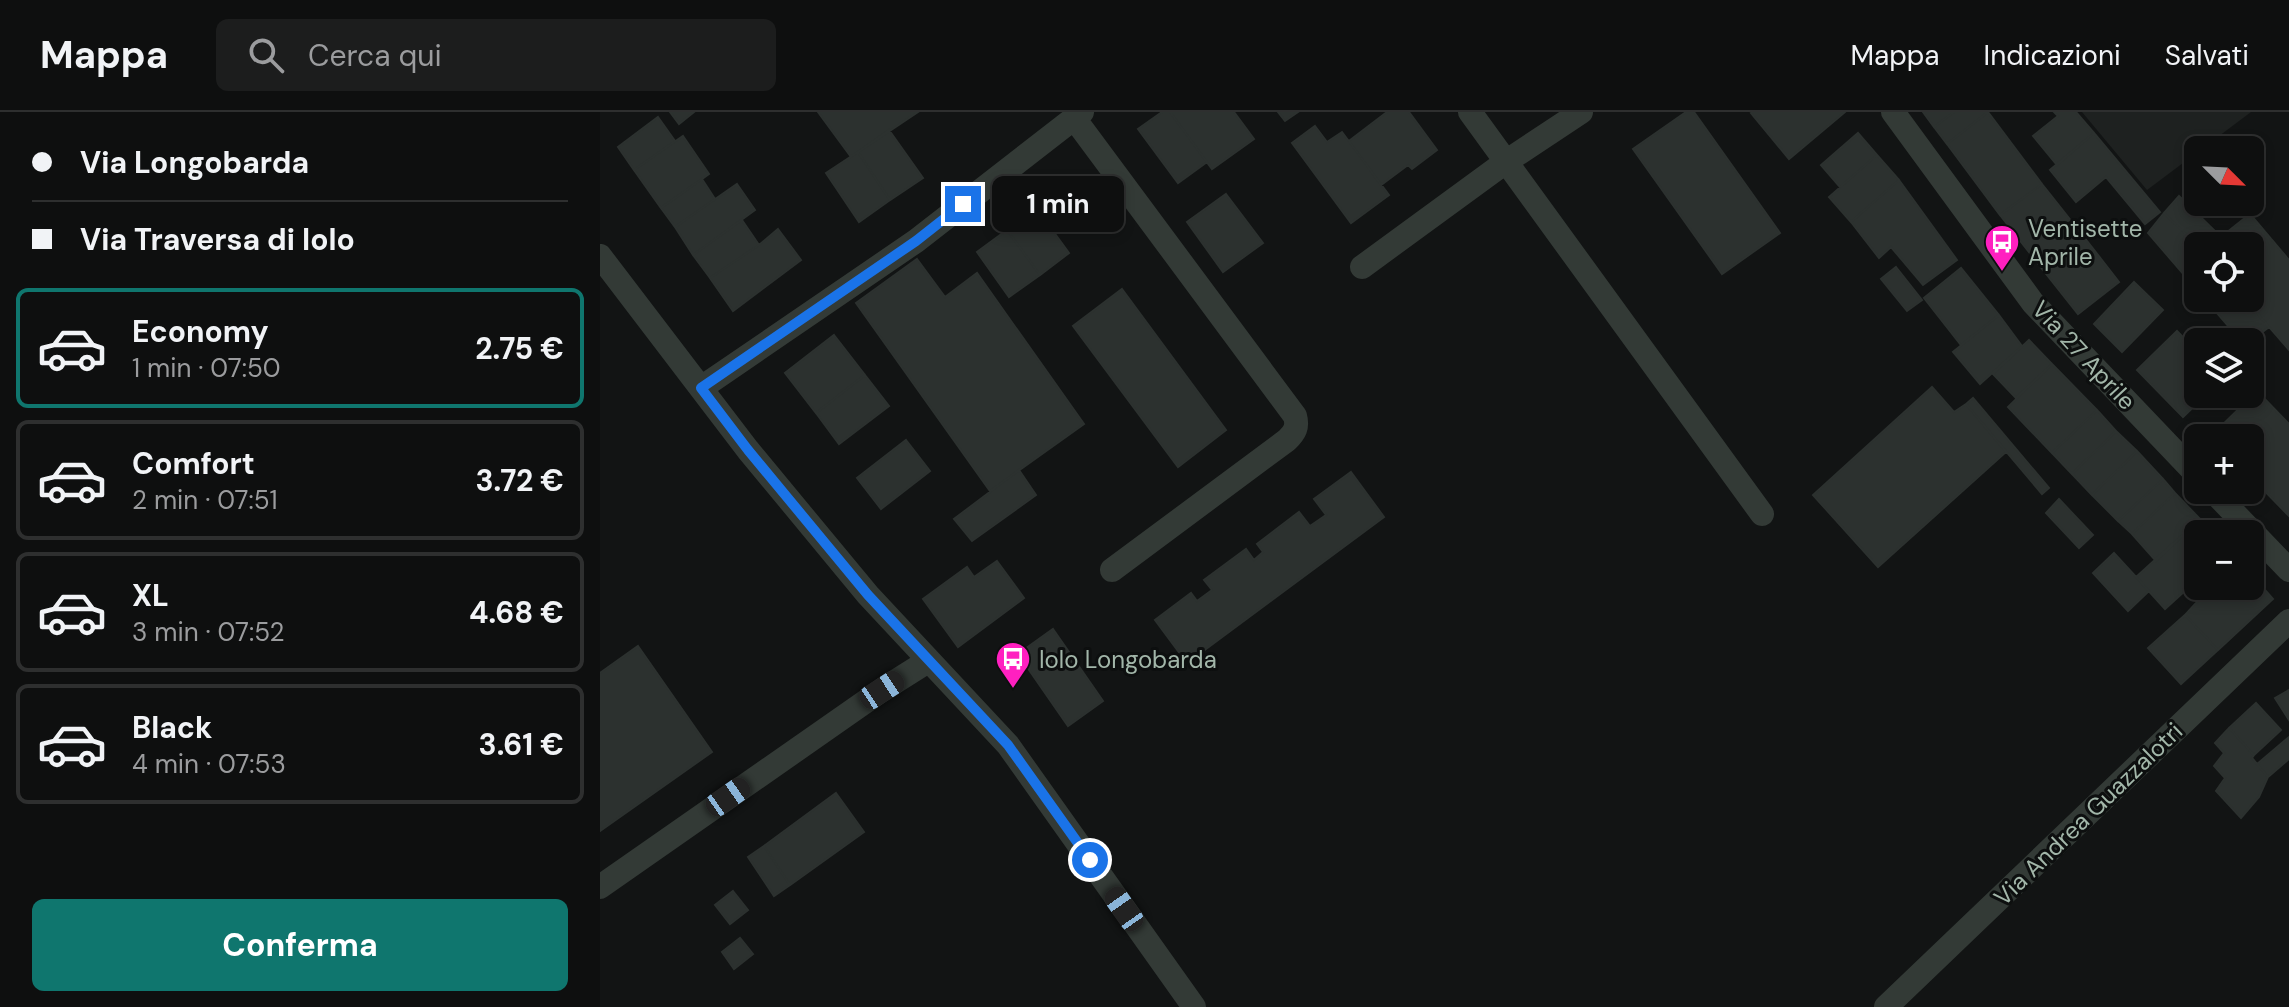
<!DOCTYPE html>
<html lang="it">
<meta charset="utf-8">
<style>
:root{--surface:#0e0f0f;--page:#1c1d1d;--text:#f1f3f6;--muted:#9b9c9e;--line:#2e2f2f;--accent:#0f766e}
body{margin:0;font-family:"DM Sans",sans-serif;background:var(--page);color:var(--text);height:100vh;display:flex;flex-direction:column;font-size:30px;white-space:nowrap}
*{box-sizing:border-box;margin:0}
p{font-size:26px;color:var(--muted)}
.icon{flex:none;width:44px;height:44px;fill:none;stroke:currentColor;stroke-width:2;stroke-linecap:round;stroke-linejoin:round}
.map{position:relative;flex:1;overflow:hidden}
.side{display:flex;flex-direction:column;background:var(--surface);width:600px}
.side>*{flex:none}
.banner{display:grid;align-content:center;height:176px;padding:0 32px;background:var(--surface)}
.needle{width:52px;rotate:114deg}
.controls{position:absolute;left:1584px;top:24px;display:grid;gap:16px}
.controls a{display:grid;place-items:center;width:80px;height:80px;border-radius:12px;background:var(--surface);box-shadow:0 4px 12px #0003,0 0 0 2px var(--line);font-size:40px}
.end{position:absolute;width:36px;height:36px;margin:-18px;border:10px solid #1a73e8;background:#fff;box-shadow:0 0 0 4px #fff}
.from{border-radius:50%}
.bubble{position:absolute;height:56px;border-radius:12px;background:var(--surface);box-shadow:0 4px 12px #0003,0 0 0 2px var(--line);font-size:26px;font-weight:700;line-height:56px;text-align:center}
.car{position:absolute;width:24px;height:48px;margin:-24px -12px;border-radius:10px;box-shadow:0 0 6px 2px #0007;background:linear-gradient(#222 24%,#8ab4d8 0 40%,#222 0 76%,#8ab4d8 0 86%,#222 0)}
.banner b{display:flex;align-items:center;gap:28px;height:76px;font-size:30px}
.banner b+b{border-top:2px solid var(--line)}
.banner i{width:20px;height:20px;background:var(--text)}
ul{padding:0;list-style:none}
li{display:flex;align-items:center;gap:24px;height:120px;margin:0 16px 12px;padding:0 16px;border:4px solid var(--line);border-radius:12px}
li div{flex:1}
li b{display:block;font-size:30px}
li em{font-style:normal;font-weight:700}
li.current{border-color:var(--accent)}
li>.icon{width:72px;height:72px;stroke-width:1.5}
.cta{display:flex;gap:16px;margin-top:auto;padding:16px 32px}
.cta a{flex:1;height:92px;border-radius:12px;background:var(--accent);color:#fff;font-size:32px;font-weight:700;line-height:92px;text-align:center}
header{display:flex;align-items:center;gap:48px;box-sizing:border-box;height:112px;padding:0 40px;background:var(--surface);border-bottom:2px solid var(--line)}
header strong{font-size:38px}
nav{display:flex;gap:44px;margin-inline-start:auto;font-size:28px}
.search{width:560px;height:72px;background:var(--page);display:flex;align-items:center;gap:20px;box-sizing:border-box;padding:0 28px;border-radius:12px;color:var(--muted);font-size:30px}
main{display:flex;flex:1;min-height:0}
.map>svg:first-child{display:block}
.built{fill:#1e2120}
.building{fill:#2c312f;stroke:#2c312f;stroke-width:2}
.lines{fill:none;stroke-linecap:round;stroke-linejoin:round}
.minor{stroke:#333a36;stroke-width:24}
.route{stroke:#1a73e8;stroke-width:10}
.labels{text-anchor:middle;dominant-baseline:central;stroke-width:6;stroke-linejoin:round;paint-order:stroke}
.poi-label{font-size:24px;fill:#a2b6a9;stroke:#0d0f0f;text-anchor:start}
.street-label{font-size:24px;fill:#a2b6a9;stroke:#0d0f0f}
</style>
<header>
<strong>Mappa</strong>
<div class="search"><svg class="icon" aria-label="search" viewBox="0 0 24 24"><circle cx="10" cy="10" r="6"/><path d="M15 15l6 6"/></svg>Cerca qui</div>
<nav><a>Mappa</a><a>Indicazioni</a><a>Salvati</a></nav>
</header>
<main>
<section class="side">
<div class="banner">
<b><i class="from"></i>Via Longobarda</b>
<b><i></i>Via Traversa di Iolo</b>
</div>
<ul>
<li class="current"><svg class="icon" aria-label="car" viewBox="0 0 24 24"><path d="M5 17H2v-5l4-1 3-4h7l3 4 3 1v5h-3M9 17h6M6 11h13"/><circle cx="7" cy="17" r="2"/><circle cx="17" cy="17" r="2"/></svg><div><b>Economy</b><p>1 min · 07:50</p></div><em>2.75 €</em></li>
<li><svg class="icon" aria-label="car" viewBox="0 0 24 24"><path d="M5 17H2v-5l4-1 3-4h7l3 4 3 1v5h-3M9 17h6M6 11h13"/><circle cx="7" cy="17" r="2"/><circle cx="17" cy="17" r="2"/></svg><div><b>Comfort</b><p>2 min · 07:51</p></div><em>3.72 €</em></li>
<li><svg class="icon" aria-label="car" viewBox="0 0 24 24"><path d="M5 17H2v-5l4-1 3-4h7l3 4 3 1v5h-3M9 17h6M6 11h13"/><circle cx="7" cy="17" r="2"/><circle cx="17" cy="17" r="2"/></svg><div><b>XL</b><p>3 min · 07:52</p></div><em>4.68 €</em></li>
<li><svg class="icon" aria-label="car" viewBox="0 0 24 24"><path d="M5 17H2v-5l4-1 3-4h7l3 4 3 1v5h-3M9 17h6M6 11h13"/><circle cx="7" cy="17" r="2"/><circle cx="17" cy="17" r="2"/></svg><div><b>Black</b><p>4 min · 07:53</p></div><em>3.61 €</em></li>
</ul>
<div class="cta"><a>Conferma</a></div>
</section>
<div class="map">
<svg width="1689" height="895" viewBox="0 0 1689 895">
<rect width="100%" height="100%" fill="#121414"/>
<path class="built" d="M 1482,0 L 1651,0 L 1547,78 Z"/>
<path class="building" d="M 70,0 L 94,0 L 79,12 Z
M 218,0 L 318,0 L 251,45 Z
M 562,0 L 570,0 L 607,50 L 578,71 L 538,17 Z
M 570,0 L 634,0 L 654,27 L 612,57 Z
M 678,0 L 698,0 L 685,9 Z
M 787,0 L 809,0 L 837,38 L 812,57 L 808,53 L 781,73 L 749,29 Z
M 1086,0 L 1094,0 L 1180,121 L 1122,162 L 1033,37 Z
M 1153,0 L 1245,0 L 1189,47 L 1151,1 Z
M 1323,0 L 1354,0 L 1334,15 Z
M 1354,0 L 1388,0 L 1347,32 L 1334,15 Z
M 1388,0 L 1442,72 L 1400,103 L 1347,32 Z
M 1454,0 L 1476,0 L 1494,21 L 1457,53 L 1433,24 L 1458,4 Z
M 58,5 L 75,29 L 34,58 L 18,35 Z
M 715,14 L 727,30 L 742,20 L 789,83 L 751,111 L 692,31 Z
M 289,18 L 323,66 L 290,88 L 258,40 Z
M 1258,21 L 1277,43 L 1240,75 L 1221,53 Z
M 1494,21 L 1560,100 L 1545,112 L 1506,65 L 1476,90 L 1450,58 Z
M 83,24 L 109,62 L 61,96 L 34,58 Z
M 258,40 L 290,88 L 259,110 L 226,61 Z
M 1277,43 L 1299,68 L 1251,110 L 1229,85 Z
M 102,67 L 115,87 L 75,115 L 61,96 Z
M 1299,68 L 1357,148 L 1323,173 L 1291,135 L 1279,146 L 1251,110 Z
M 137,72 L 155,98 L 93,143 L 75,115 Z
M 1442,72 L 1484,125 L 1443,158 L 1400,103 Z
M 626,82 L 663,131 L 623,160 L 587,110 Z
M 1579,84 L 1621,125 L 1650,102 L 1689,148 L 1689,238 L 1644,186 L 1650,186 L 1650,134 L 1598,134 L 1564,101 Z
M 437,97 L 469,141 L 440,163 L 407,118 Z
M 1564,101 L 1598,134 L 1598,179 L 1548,121 Z
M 142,108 L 159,133 L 110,166 L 93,143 Z
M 178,117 L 201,148 L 133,199 L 110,166 L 159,133 Z
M 407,118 L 440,163 L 409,185 L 377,140 Z
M 1484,125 L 1519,170 L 1478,202 L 1443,158 Z
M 317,147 L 345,185 L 377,161 L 484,312 L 390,379 L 256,191 Z
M 1296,155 L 1322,188 L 1307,199 L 1281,167 Z
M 1361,156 L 1399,203 L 1361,233 L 1324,186 Z
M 1534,170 L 1563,198 L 1522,240 L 1494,212 Z
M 522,177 L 626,318 L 578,355 L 473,214 Z
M 1604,186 L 1644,186 L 1669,215 L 1649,230 L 1642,230 Z
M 1399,203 L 1422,234 L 1380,272 L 1353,240 Z
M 1577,219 L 1598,241 L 1598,282 L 1607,282 L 1583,305 L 1537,258 Z
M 234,223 L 265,263 L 216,301 L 185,261 Z
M 1429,228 L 1452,252 L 1416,286 L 1393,262 Z
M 1452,252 L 1497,298 L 1452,341 L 1408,295 Z
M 265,263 L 289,294 L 239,332 L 216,301 Z
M 1332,275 L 1354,300 L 1366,292 L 1406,340 L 1278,455 L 1213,383 Z
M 1657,279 L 1689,312 L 1689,404 L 1650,364 L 1650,326 L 1614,326 L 1611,324 Z
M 1373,286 L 1449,376 L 1442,382 L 1366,292 Z
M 1497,298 L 1516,319 L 1472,362 L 1452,341 Z
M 1516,319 L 1537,339 L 1492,383 L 1472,362 Z
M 306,328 L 330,359 L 281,397 L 257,366 Z
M 1537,339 L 1563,367 L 1518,409 L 1492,383 Z
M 419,358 L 436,383 L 372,429 L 354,407 Z
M 751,360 L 784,405 L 587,551 L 555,508 L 591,481 L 597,489 L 612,478 L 604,468 L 646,437 L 654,448 L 663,440 L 657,432 L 699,400 L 710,414 L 726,403 L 714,387 Z
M 1563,367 L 1575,381 L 1532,422 L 1518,409 Z
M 1575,381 L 1600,407 L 1556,449 L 1532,422 Z
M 1459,387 L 1493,423 L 1479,436 L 1446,401 Z
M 1600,407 L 1614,422 L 1598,422 L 1598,467 L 1565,497 L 1536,465 Z
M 1514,441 L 1549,479 L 1528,499 L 1493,461 Z
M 397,449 L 424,486 L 358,535 L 323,487 L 367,455 L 374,465 Z
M 1650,461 L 1673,487 L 1618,538 L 1585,503 L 1597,490 L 1586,478 L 1598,467 L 1598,474 L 1650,474 Z
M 1585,503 L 1618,538 L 1581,572 L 1548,536 Z
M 453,517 L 503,589 L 468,614 L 418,542 Z
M 38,534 L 112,640 L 0,719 L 0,561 Z
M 1689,578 L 1689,608 L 1675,586 Z
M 1656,591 L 1681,618 L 1654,643 L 1629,616 Z
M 1629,616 L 1654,643 L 1652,646 L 1668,665 L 1659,685 L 1641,706 L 1616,679 L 1625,666 L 1614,654 L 1624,641 L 1615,631 Z
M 1689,625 L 1689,647 L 1668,665 L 1657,652 Z
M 236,681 L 264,720 L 190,773 L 164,734 Z
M 164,734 L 190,773 L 174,784 L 148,745 Z
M 133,779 L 148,798 L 130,812 L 115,793 Z
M 140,826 L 153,842 L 134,857 L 122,840 Z"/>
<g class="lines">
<path class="minor" d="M 870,0 L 1162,402
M 1293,0 L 1433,191 L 1598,364
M 474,6 L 695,304 C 698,315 695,320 687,328 L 512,458
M 0,144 L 148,338 L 268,483 L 408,633 L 594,895
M 762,155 L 907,49 L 981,0
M 101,276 L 316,129 L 482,0
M 1612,378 L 1689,458
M 0,775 L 282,578 L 328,549
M 1286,895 L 1689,509"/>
</g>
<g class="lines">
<path class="route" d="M 363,92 L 316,129 L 101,276 L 148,338 L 268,483 L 408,633 L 490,748"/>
</g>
<defs>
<symbol id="bus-pin" viewBox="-11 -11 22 30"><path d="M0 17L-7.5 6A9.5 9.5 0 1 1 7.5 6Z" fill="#ff20c0" stroke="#0d0f0f"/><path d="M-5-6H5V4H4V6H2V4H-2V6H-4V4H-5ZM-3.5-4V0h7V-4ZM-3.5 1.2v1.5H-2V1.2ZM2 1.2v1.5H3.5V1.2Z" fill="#fff"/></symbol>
</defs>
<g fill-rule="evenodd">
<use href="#bus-pin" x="1382" y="110" width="40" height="54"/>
<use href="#bus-pin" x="393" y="527" width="40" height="54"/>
</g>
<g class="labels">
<g class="poi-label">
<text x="1428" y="116">Ventisette<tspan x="1428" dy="28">Aprile</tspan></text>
<text x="439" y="547">Iolo Longobarda</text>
</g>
<g class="street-label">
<text transform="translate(1484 243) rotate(47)">Via 27 Aprile</text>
<text transform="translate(1488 702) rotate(-44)">Via Andrea Guazzalotri</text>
</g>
</g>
</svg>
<div class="controls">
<a><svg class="needle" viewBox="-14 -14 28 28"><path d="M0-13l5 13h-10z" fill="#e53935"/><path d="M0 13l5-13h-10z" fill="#9b9c9e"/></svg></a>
<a><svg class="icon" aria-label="locate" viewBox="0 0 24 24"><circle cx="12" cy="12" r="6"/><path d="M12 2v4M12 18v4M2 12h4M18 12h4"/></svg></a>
<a><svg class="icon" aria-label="layers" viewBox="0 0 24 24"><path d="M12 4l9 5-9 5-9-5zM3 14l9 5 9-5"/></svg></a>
<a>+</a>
<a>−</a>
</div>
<i class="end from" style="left:490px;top:748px"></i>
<i class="end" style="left:363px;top:92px"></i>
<div class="bubble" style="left:392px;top:64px;width:132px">1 min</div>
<i class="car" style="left:282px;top:578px;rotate:57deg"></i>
<i class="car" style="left:128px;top:685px;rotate:55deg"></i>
<i class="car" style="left:524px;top:797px;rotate:325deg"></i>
</div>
</main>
